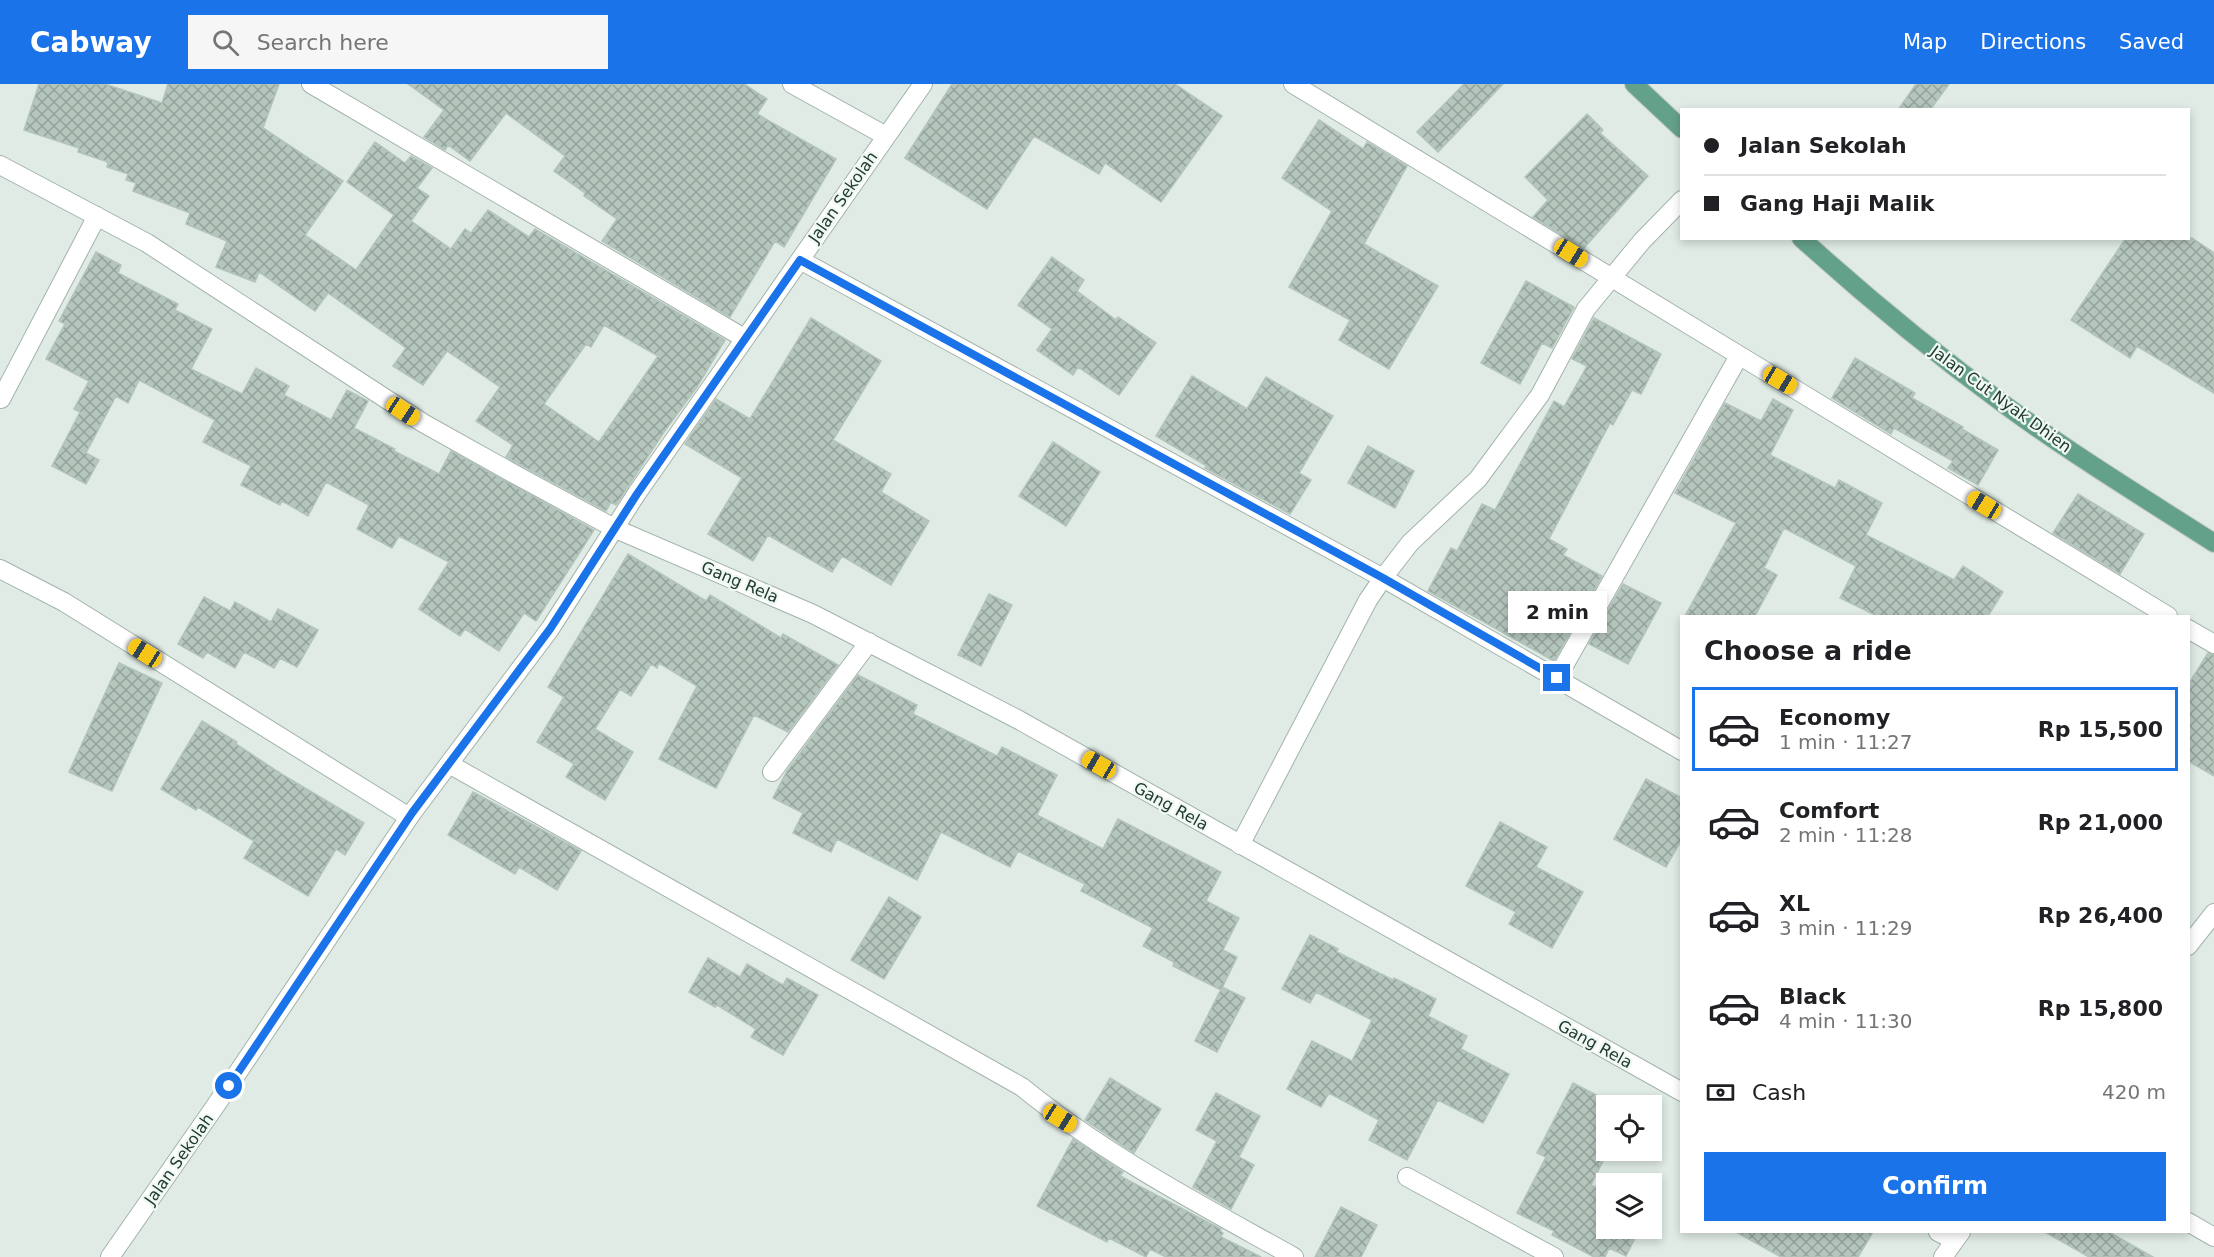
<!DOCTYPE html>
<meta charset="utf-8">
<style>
:root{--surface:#fff;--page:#f6f6f6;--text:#202124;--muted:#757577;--line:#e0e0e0;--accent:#1a73e8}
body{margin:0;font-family:"DejaVu Sans",sans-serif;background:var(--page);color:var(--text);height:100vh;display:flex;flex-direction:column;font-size:22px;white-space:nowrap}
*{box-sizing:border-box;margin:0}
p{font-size:20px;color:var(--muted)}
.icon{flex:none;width:33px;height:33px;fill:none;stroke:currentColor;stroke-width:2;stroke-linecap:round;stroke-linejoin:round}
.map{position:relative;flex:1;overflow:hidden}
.sheet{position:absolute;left:1680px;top:531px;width:510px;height:618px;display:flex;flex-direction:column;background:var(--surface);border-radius:0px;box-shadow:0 3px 9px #0003}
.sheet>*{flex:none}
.banner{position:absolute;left:1680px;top:24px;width:510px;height:132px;border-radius:0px;box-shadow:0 3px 9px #0003;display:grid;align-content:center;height:132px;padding:0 24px;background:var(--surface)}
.buttons{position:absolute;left:1596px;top:1011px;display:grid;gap:12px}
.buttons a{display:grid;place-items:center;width:66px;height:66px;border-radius:0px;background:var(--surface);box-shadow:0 3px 9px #0003;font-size:30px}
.end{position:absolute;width:27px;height:27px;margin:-14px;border:8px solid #1a73e8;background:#fff;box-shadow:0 0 0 3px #fff}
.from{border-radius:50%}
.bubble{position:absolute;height:42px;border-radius:0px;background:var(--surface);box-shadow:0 3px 9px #0003;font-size:20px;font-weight:800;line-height:42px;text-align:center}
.car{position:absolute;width:18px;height:36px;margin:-18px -9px;border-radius:8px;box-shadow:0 0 4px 2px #0007;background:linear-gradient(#f5c518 24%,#345 0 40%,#f5c518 0 76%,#345 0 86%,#f5c518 0)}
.banner b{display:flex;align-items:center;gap:21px;height:57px;font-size:22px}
.banner b+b{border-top:2px solid var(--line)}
.banner i{width:15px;height:15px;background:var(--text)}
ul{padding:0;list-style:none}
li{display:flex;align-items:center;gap:18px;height:84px;margin:0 12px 9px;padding:0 12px;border:3px solid transparent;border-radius:0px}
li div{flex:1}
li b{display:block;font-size:22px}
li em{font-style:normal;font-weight:800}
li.selected{border-color:var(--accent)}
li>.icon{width:54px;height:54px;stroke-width:1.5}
h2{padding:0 24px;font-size:27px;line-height:72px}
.pay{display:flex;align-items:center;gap:15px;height:66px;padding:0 24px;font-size:22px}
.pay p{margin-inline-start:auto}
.action{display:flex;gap:12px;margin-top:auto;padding:12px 24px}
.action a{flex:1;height:69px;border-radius:0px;background:var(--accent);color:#fff;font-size:24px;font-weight:800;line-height:69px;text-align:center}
header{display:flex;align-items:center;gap:36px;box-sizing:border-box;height:84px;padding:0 30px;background:var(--accent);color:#fff}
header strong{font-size:28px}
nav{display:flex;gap:33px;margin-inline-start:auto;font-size:21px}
.search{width:420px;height:54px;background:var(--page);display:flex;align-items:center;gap:15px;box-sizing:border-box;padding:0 21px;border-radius:0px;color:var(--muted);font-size:22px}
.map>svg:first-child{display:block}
.building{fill:url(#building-cross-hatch);stroke:#b2c4bb;stroke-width:1.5;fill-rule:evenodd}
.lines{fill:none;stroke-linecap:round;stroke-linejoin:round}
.minor-casing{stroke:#a3b3ab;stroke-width:20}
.tertiary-casing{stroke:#a3b3ab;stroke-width:20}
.primary-casing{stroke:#c1c8c5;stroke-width:20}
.minor{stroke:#fff;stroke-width:18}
.tertiary{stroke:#fff;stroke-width:18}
.primary{stroke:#64a18a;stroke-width:18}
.route{stroke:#1a73e8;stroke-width:8}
.labels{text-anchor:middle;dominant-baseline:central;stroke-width:4.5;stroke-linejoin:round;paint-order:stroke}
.street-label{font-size:16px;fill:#213b31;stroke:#f0f8f3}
</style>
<header>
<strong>Cabway</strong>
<div class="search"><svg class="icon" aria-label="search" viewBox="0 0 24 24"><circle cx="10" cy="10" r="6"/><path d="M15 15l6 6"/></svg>Search here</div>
<nav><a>Map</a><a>Directions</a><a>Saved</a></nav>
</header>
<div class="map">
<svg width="2214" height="1173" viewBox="0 0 2214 1173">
<defs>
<pattern id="building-cross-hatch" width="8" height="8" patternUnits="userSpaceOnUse" patternTransform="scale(1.5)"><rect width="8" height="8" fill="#b5c6bd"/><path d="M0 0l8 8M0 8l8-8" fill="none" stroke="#93a29a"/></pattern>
</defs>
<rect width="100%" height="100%" fill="#e0ebe5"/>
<path class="building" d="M 39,0 L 105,0 L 162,19 L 168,0 L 279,0 L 263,44 L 343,97 L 305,151 L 356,186 L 394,131 L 347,98 L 375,58 L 405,79 L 411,72 L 432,84 L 417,104 L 429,112 L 411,137 L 451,165 L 465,145 L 471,149 L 488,126 L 529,153 L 535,145 L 725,256 L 697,303 L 664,348 L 616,421 L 611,418 L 606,427 L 506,373 L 513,361 L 476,337 L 500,303 L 447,267 L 423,301 L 393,282 L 406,264 L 328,209 L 315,227 L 259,188 L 255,198 L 216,183 L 227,157 L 186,140 L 190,129 L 133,107 L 136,99 L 126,96 L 128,90 L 107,83 L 108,78 L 78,68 L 79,64 L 24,46 ZM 604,241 L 658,272 L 599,358 L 544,320 L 586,260 L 591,263 Z
M 408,0 L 744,0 L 767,15 L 757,30 L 836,75 L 784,163 L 775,157 L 730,233 L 602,157 L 617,135 L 584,112 L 585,109 L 554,87 L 565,72 L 506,29 L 470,77 L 448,61 L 445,66 L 424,53 L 444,26 Z
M 952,0 L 1175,0 L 1222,32 L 1161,118 L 1105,79 L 1099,90 L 1034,52 L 987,125 L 905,74 Z
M 1464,0 L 1503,0 L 1438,68 L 1417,48 Z
M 1916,0 L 1949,0 L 1930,26 L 1898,26 Z
M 1587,30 L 1603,46 L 1600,49 L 1648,92 L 1584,164 L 1533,133 L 1548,116 L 1525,93 Z
M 1319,36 L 1363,65 L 1367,58 L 1407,82 L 1364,160 L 1438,202 L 1389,285 L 1339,256 L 1350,236 L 1289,203 L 1332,127 L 1282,94 Z
M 2126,154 L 2192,154 L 2214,169 L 2214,309 L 2137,262 L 2130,274 L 2071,236 Z
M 96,168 L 121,181 L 118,189 L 178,220 L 175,226 L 212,245 L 191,285 L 242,310 L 256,284 L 289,302 L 284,311 L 331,336 L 347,306 L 368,317 L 354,344 L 395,365 L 394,367 L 439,390 L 451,367 L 594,446 L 536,537 L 524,529 L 499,567 L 465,545 L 460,552 L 419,525 L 449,478 L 399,452 L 392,464 L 357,445 L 369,421 L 326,398 L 308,432 L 282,417 L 280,421 L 241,401 L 251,382 L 203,358 L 215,336 L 139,296 L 128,319 L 116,312 L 86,369 L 99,376 L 86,400 L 52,382 L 80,328 L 74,325 L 89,297 L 46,275 L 65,240 L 59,237 Z
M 1052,173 L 1084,196 L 1077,207 L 1116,236 L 1118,233 L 1156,259 L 1119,311 L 1078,283 L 1073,291 L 1037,266 L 1052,245 L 1018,221 Z
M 1526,197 L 1574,223 L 1552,264 L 1542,259 L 1520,300 L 1481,279 Z
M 811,234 L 881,277 L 833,356 L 891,390 L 881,408 L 929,437 L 891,501 L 842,472 L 832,488 L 768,451 L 753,477 L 708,450 L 742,394 L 685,360 L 716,315 L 750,335 Z
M 1594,234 L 1661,270 L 1641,310 L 1632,306 L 1613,341 L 1610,339 L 1549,455 L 1567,465 L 1563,471 L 1602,492 L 1554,577 L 1428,507 L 1451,464 L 1457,467 L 1482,420 L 1495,426 L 1554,317 L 1564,323 L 1587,282 L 1572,275 Z
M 1855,274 L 1915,309 L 1912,314 L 1963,343 L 1962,345 L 1998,366 L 1978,401 L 1948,384 L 1953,377 L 1894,344 L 1891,350 L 1832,314 Z
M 1192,292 L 1247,325 L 1266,293 L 1333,332 L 1299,389 L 1311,396 L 1290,430 L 1205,384 L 1207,382 L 1156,352 Z
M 1773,315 L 1793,326 L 1770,371 L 1835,404 L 1839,396 L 1882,419 L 1866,451 L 1954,496 L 1963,482 L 2003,508 L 1988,532 L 1877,532 L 1840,514 L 1856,482 L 1784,444 L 1764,484 L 1777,491 L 1755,532 L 1685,532 L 1736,439 L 1675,409 L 1725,319 L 1761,337 Z
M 1053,358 L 1100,388 L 1066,442 L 1019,412 Z
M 1368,362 L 1414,387 L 1395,424 L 1348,399 Z
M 2078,410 L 2144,450 L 2120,490 L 2053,449 Z
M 628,470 L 706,517 L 710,511 L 781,554 L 783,550 L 838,581 L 788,648 L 754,631 L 716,704 L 659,675 L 697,602 L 659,579 L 657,584 L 651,580 L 631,612 L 620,605 L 595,645 L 633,668 L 605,716 L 566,693 L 574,680 L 537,658 L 564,613 L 548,603 Z
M 1623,500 L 1661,519 L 1628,580 L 1589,560 Z
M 989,510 L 1012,521 L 981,582 L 958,571 Z
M 204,513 L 230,527 L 235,518 L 271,538 L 278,525 L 318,546 L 297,583 L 280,574 L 274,584 L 244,568 L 235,584 L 207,568 L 203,574 L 178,560 Z
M 2208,569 L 2214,571 L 2214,692 L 2188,677 L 2188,601 Z
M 119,579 L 162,599 L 112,707 L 69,688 Z
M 858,591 L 917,621 L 913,630 L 997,672 L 1002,663 L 1057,691 L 1037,731 L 1103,765 L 1118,735 L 1221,788 L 1206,817 L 1239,834 L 1223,866 L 1237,873 L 1221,906 L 1173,882 L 1174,878 L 1143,862 L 1153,844 L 1081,807 L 1085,800 L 1018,767 L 1010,783 L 941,748 L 917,796 L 837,755 L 831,768 L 793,749 L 803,729 L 773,714 L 787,687 Z
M 202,637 L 237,658 L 236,660 L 283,691 L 364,739 L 345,771 L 336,765 L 308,812 L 244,774 L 254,757 L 198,723 L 196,726 L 161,705 Z
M 1646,695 L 1682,714 L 1682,755 L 1666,783 L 1614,755 Z
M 473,708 L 581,767 L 557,806 L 519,783 L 515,790 L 448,751 Z
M 1500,738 L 1547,763 L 1536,783 L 1583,808 L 1552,864 L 1509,840 L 1516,828 L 1466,802 Z
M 889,813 L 921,833 L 884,895 L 851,876 Z
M 1310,851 L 1338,865 L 1337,868 L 1393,896 L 1394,894 L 1436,915 L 1428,932 L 1467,952 L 1461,965 L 1509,990 L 1483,1039 L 1438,1016 L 1407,1076 L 1369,1056 L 1379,1036 L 1329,1009 L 1321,1023 L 1287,1005 L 1312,957 L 1352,977 L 1372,936 L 1316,908 L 1310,919 L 1282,905 Z
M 708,874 L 740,893 L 747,880 L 783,901 L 787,894 L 818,911 L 783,971 L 751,953 L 756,945 L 717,921 L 715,923 L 689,908 Z
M 1222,903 L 1245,914 L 1217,968 L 1195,957 Z
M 1110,994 L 1161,1025 L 1134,1069 L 1085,1036 Z
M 1573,999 L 1606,1016 L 1606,1071 L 1591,1101 L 1606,1109 L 1606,1144 L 1640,1144 L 1626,1172 L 1609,1164 L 1605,1173 L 1594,1173 L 1552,1151 L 1554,1147 L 1517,1129 L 1546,1073 L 1537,1069 Z
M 1216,1009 L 1260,1032 L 1239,1073 L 1254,1081 L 1231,1125 L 1193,1103 L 1217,1057 L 1196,1046 Z
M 1073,1055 L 1123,1088 L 1120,1092 L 1221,1145 L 1220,1147 L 1223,1149 L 1221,1153 L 1261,1173 L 1166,1173 L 1150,1165 L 1146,1173 L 1109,1154 L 1107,1158 L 1037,1122 Z
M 1341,1123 L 1377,1141 L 1361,1173 L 1315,1173 Z
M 1736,1148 L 1873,1148 L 1858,1173 L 1781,1173 Z
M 2045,1148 L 2109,1148 L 2153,1173 L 2089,1173 Z"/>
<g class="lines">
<defs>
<path id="minor" d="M 311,0 L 744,254
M 792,0 L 886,52
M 1293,0 L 2168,532
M 0,81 L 147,159 L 423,339 L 516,391 L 616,445 L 813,530 L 1019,636 L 1682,1008
M 800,176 L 1383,494 L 1682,667
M 1,315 L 97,132
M 0,485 L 64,518 L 409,733
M 2188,545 L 2214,560
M 1557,594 L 1739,272
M 449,680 L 1022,1003 C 1105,1071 1201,1121 1294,1173
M 772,688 L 869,558
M 1240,761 L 1368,516 L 1383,494 L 1410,459 L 1478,395 L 1540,311 L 1586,225 L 1642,157 L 1682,116
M 1407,1093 L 1554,1173
M 2188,1138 L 2214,1153
M 1938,1148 L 1954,1156
M 110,1173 L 216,1021 L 412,729 L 550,545 L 637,409 L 923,0"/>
<path id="tertiary" d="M 2188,862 L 2214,829
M 1943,1173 L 1961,1148"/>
<path id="primary" d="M 1634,0 L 1682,45
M 1801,154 C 1866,213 1934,269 2005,321 C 2072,370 2144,414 2214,459"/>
</defs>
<use href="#minor" class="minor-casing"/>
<use href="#tertiary" class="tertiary-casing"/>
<use href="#primary" class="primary-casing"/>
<use href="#minor" class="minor"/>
<use href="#tertiary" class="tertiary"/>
<use href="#primary" class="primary"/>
</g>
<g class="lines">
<path class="route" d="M 229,1002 L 412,729 L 550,545 L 637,410 L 800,176 L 1383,494 L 1557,594"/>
</g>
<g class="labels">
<g class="street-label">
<text transform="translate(843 113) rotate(-55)">Jalan Sekolah</text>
<text transform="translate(2001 315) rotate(36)">Jalan Cut Nyak Dhien</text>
<text transform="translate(740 498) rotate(23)">Gang Rela</text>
<text transform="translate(1171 722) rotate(29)">Gang Rela</text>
<text transform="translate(1595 960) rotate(29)">Gang Rela</text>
<text transform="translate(179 1075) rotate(-55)">Jalan Sekolah</text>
</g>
</g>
</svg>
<div class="buttons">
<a><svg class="icon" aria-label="locate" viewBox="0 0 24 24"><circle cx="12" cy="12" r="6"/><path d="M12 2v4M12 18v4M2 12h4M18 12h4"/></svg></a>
<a><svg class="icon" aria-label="layers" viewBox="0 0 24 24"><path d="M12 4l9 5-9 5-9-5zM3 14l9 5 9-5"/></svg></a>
</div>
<i class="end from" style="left:229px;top:1002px"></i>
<i class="end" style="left:1557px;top:594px"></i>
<div class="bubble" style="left:1508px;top:507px;width:99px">2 min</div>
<i class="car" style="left:1571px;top:169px;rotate:122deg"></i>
<i class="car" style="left:1780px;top:296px;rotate:121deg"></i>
<i class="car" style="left:403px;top:327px;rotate:123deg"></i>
<i class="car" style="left:1984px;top:421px;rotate:301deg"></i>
<i class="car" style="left:145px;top:569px;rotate:302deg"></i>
<i class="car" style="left:1099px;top:681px;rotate:300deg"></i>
<i class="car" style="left:1060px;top:1034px;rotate:122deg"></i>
<div class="banner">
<b><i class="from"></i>Jalan Sekolah</b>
<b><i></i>Gang Haji Malik</b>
</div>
<section class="sheet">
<h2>Choose a ride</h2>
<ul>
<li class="selected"><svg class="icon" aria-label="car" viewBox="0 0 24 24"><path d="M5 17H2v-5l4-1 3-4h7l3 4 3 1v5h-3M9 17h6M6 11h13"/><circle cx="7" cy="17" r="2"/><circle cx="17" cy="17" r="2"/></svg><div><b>Economy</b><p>1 min · 11:27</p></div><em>Rp 15,500</em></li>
<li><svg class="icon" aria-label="car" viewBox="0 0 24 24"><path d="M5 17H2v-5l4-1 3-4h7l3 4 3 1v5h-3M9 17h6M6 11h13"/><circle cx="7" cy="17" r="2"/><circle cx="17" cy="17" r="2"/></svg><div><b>Comfort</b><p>2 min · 11:28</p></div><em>Rp 21,000</em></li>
<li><svg class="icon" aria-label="car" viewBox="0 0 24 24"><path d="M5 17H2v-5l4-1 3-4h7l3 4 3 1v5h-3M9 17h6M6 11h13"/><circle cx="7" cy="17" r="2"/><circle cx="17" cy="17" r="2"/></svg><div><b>XL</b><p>3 min · 11:29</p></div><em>Rp 26,400</em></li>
<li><svg class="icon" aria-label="car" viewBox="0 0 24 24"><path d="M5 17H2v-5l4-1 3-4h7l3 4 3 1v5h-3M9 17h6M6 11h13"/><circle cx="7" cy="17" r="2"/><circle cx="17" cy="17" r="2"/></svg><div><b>Black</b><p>4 min · 11:30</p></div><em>Rp 15,800</em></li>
</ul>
<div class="pay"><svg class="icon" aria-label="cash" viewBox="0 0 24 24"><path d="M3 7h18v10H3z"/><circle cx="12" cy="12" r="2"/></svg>Cash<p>420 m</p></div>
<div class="action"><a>Confirm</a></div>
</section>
</div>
